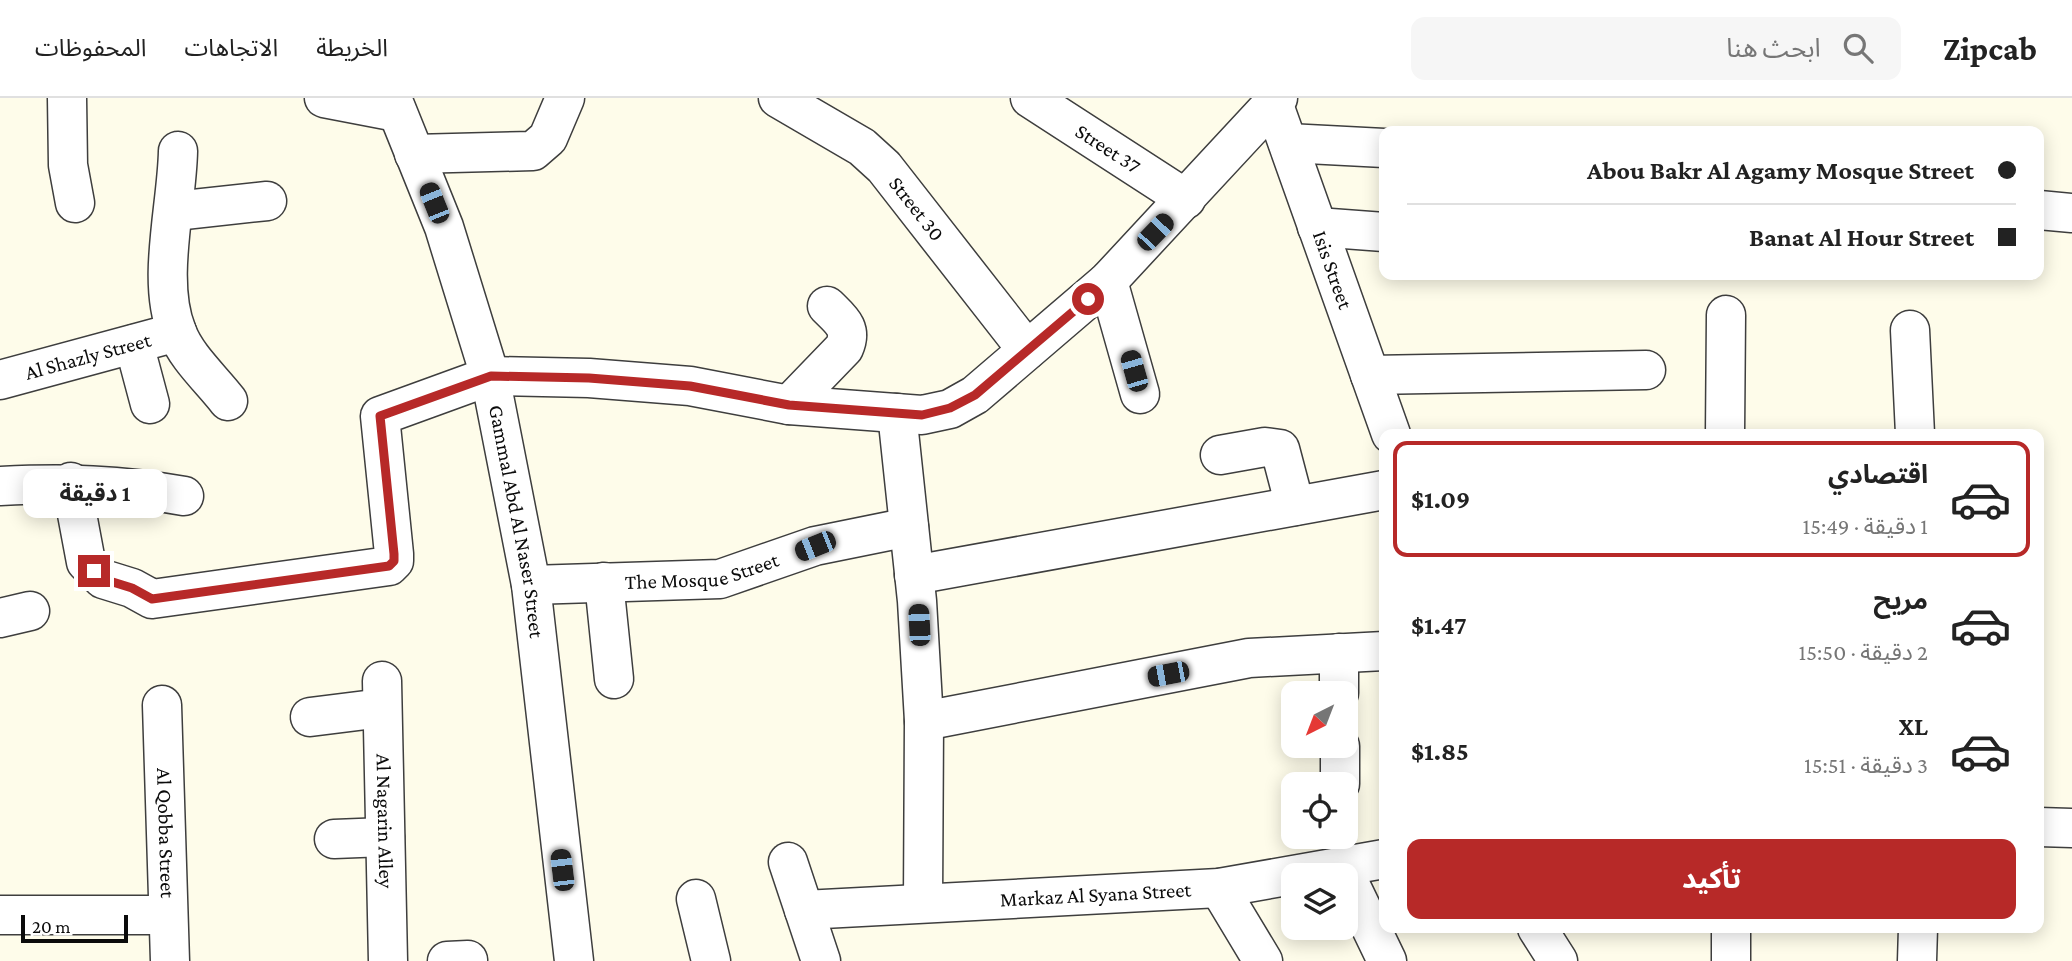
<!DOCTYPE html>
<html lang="ar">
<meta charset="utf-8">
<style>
:root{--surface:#fff;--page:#f6f6f6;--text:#222;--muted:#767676;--line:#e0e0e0;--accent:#b72928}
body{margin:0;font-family:"Crimson Pro","Noto Sans Arabic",serif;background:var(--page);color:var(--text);direction:rtl;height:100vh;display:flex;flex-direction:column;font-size:26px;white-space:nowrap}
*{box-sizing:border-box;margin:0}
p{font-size:23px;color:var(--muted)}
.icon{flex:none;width:38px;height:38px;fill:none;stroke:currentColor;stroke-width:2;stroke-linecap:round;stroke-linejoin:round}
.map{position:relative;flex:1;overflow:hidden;direction:ltr}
.side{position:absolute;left:1379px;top:331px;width:665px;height:504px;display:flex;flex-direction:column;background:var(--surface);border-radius:14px;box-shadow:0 4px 18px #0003;direction:rtl}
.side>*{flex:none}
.banner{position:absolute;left:1379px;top:28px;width:665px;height:154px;border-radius:14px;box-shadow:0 4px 18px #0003;direction:rtl;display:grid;align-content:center;height:154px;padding:0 28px;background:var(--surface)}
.needle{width:46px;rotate:222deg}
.fabs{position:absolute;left:1281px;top:583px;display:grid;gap:14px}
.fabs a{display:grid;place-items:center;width:77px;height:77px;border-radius:14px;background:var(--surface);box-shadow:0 4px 18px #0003;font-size:35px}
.scale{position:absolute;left:21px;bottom:18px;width:107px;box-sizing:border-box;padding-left:7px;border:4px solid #0b0b0b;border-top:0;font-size:19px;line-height:24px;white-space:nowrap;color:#0b0b0b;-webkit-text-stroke:5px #fff;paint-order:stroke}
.end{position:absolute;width:32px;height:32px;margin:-16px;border:9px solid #b72928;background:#fff;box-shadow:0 0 0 4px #fff}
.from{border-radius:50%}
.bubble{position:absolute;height:49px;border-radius:14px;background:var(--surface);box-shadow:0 4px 18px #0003;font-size:23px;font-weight:700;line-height:49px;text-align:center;direction:rtl}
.car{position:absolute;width:21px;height:42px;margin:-21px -10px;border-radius:9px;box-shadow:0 0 5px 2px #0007;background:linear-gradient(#222 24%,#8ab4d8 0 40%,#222 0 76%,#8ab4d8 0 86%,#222 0)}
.banner b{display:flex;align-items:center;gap:24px;height:66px;font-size:26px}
.banner b+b{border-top:2px solid var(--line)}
.banner i{width:18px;height:18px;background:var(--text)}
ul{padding:12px 0 0;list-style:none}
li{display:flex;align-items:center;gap:21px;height:116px;margin:0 14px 10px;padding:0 14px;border:4px solid transparent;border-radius:14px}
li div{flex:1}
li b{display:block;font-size:26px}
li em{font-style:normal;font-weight:700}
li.on{border-color:var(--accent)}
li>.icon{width:63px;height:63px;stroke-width:1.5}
.button{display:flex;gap:14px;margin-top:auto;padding:14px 28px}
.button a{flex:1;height:80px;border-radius:14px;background:var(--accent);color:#fff;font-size:28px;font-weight:700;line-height:80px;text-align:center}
header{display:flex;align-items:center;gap:42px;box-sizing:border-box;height:98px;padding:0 35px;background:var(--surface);border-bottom:2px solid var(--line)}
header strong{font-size:33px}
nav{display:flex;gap:38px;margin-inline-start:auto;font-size:24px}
.search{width:490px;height:63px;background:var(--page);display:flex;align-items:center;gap:18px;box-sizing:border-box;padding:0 24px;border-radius:14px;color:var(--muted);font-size:26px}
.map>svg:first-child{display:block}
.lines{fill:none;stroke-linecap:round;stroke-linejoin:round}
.minor-casing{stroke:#3e3e3e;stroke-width:41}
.minor{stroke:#fff;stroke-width:38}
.route{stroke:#b72928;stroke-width:9}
.labels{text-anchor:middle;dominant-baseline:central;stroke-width:7;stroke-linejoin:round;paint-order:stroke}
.street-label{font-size:21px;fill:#0b0b0b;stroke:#fff}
</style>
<header>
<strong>Zipcab</strong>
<div class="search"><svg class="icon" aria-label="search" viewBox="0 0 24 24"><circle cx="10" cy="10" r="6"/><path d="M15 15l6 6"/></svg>ابحث هنا</div>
<nav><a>الخريطة</a><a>الاتجاهات</a><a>المحفوظات</a></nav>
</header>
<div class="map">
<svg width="2072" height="863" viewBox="0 0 2072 863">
<rect width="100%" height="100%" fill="#fefcea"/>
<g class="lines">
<defs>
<g id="minor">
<path d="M 67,0 L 68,67 L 75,105"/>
<path d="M 324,0 L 397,14"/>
<path id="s1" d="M 392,0 L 444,129 L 490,278 L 531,487 L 574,863"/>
<path id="s2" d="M 778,0 L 862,49 L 884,69 L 1027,252"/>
<path id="s3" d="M 1030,0 L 1186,101"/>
<path id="s4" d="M 1274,7 L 1391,336"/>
<path d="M 1288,45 L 1384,50"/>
<path d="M 178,53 C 177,108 156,183 177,234 C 186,259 212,282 228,303"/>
<path d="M 414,56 L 533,53 L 548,40 L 565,0"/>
<path d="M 2039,112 L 2072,115"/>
<path d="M 175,113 L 267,103"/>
<path d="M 1317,129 L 1384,134"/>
<path d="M 1108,183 L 1140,296"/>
<path d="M 1910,232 L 1915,336"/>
<path d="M 134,246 L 150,306"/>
<path d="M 1370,277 L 1646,272"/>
<path id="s5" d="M 0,282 L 177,234"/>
<path d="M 789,307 L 844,250 C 853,230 841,222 827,208"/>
<path d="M 897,315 L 917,503 L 924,623 L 923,805"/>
<path d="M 1725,336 L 1726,217"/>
<path d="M 1220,357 L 1265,349 L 1280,351 L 1295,408"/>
<path d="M 71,384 L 86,464 L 103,481 L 132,490 L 152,501 L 389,468 L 394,463 L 394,456 L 380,318 L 490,278 L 589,280 L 690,288 L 789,307 L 922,317 L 950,311 L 975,297 L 1108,183 L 1278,0"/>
<path d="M 0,388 C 65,385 120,386 184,398"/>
<path d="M 914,477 L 1384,392"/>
<path d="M 604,484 L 614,581"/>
<path id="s6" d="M 531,487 L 720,481 L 815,448 L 909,429"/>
<path d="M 0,520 L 30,513"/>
<path d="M 1339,555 L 1339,595"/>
<path id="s7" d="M 382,583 L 388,863"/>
<path id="s8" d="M 162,607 L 170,863"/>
<path d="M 310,619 L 382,610"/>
<path d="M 924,623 L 1249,560 L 1384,553"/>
<path d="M 1340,648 L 1340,686"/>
<path d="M 2039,729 L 2072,730"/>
<path d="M 334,741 L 385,739"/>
<path d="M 788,764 L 821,863"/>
<path d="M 1346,778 L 1387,863"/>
<path d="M 1219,790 L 1263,863"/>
<path d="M 696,801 L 711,863"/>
<path id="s9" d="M 804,812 L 1219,790 L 1384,761"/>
<path d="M 0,817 L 168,817"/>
<path d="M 1537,830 L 1558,863"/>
<path d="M 1731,830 L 1731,863"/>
<path d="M 447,863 L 468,862"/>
<path d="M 1917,863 L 1918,830"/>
</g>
</defs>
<use href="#minor" class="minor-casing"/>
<use href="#minor" class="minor"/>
</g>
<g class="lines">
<path class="route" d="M 94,473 L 103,481 L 132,490 L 152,501 L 389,468 L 394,463 L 394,456 L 380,318 L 491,278 L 589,280 L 690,288 L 789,307 L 922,317 L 950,310 L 975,297 L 1088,201"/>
</g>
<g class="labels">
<g class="street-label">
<text stroke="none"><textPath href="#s3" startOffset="93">Street 37</textPath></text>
<text stroke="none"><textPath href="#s2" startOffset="180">Street 30</textPath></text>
<text stroke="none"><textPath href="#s4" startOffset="175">Isis Street</textPath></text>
<text stroke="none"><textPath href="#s5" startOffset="91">Al Shazly Street</textPath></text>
<text stroke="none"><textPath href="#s1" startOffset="443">Gammal Abd Al Naser Street</textPath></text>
<text stroke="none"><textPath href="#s6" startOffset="172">The Mosque Street</textPath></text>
<text stroke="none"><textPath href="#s7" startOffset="140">Al Nagarin Alley</textPath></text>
<text stroke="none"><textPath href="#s8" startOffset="128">Al Qobba Street</textPath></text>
<text stroke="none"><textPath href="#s9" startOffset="292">Markaz Al Syana Street</textPath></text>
</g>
</g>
</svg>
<div class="fabs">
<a><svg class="needle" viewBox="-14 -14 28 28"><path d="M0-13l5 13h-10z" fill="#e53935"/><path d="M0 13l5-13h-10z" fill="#767676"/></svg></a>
<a><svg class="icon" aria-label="locate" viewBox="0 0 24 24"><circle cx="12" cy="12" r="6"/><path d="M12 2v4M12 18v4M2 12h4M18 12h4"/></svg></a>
<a><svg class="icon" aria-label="layers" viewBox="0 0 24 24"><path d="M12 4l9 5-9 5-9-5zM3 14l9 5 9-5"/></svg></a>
</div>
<div class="scale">20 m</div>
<i class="end from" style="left:1088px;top:201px"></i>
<i class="end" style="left:94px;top:473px"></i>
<div class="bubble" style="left:23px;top:371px;width:144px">1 دقيقة</div>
<i class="car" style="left:434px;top:105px;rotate:338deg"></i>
<i class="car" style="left:1155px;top:134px;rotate:44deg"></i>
<i class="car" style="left:1134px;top:273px;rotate:344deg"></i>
<i class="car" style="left:815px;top:448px;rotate:248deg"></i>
<i class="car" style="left:919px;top:527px;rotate:357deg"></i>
<i class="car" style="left:1168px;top:576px;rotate:259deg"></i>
<i class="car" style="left:562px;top:772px;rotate:353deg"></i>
<div class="banner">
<b><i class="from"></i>Abou Bakr Al Agamy Mosque Street</b>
<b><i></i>Banat Al Hour Street</b>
</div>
<section class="side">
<ul>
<li class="on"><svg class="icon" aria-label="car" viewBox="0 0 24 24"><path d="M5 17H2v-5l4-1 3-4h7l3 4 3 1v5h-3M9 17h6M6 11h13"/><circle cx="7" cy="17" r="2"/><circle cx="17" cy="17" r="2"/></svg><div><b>اقتصادي</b><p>1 دقيقة · 15:49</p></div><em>$1.09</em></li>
<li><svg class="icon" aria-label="car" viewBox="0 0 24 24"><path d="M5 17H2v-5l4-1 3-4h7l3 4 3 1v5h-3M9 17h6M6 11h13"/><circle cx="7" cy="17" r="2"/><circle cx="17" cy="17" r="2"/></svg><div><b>مريح</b><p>2 دقيقة · 15:50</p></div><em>$1.47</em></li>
<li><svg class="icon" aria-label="car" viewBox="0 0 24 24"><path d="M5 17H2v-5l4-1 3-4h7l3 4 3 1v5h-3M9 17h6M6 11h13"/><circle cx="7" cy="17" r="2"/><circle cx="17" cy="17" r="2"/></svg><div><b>XL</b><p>3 دقيقة · 15:51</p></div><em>$1.85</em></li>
</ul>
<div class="button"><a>تأكيد</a></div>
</section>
</div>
